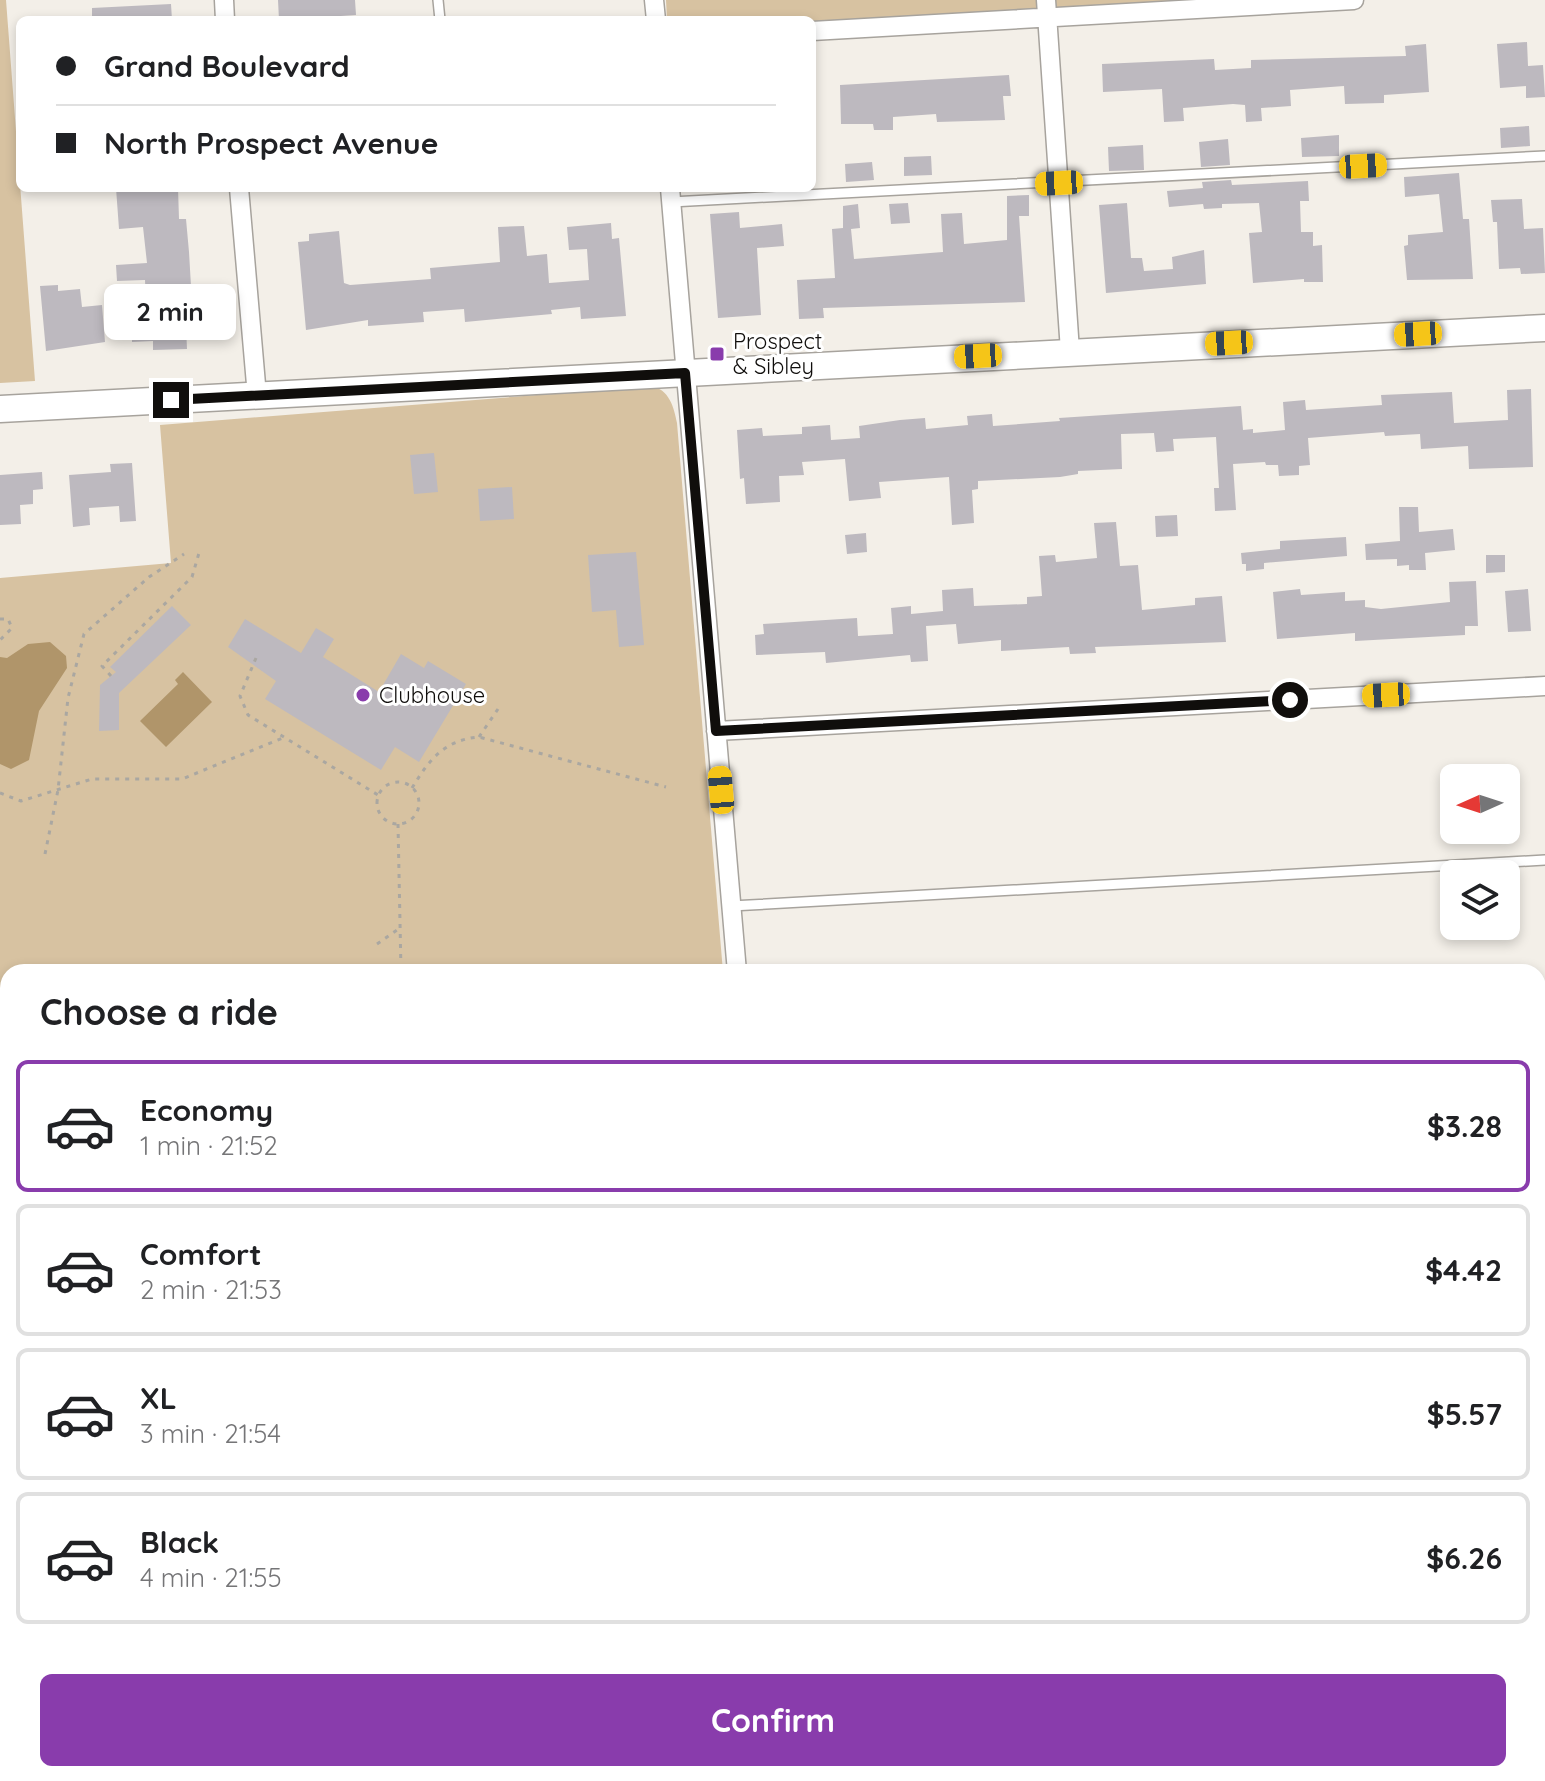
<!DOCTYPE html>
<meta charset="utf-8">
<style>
:root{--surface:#fff;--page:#f2f2f2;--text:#202124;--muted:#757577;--line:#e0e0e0;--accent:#893cac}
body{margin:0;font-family:Quicksand,sans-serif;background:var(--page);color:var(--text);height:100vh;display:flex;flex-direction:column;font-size:30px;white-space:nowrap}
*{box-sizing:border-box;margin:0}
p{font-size:26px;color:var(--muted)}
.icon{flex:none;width:44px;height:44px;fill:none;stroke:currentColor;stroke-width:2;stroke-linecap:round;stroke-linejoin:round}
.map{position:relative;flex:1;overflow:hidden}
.panel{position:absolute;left:0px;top:964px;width:1546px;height:818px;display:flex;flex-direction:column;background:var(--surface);border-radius:24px 24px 0 0;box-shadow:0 4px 12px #0003}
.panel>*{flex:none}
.banner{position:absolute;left:16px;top:16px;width:800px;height:176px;border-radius:12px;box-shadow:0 4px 12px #0003;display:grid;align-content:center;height:176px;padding:0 40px;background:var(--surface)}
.needle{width:52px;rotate:267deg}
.tools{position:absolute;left:1440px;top:764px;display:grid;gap:16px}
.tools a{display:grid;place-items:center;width:80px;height:80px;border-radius:12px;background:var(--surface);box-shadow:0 4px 12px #0003;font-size:40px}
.end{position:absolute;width:36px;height:36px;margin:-18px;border:10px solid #100e0c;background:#fff;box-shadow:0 0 0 4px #fff}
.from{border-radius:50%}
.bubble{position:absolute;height:56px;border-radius:12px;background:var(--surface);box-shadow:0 4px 12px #0003;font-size:26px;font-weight:800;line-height:56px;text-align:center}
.car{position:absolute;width:24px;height:48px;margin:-24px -12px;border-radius:10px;box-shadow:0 0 6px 2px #0007;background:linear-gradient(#f5c518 24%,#345 0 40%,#f5c518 0 76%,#345 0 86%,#f5c518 0)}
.banner b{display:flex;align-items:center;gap:28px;height:76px;font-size:30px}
.banner b+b{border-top:2px solid var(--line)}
.banner i{width:20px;height:20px;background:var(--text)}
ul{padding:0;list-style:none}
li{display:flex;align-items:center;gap:24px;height:132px;margin:0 16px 12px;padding:0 24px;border:4px solid var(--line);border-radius:12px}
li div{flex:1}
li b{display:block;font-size:30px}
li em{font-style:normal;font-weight:800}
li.selected{border-color:var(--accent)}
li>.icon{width:72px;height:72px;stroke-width:1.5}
h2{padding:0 40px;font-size:36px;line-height:96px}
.action{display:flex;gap:16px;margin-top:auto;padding:16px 40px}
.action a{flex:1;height:92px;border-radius:12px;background:var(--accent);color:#fff;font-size:32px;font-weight:800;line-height:92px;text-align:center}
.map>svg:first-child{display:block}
.green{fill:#d7c2a1}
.water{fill:#b0956a}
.building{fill:#bdb9bf}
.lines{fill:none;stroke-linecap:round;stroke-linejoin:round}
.lane-casing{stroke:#a7a39d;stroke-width:12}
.street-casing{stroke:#a7a39d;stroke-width:21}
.secondary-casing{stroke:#a7a39d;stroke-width:29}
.path{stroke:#aaa7a1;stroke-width:3;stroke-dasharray:4 6;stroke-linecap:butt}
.lane{stroke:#fff;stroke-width:9}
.street{stroke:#fff;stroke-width:18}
.secondary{stroke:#fff;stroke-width:26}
.route{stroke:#100e0c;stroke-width:10}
.poi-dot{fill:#893cac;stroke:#fff;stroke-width:3}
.labels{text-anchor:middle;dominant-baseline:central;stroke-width:6;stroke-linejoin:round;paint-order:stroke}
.poi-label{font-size:22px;fill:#100e0c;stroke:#fff;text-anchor:start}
</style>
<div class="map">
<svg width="1545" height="1781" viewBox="0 0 1545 1781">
<rect width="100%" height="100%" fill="#f3efe8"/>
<path class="green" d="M 0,0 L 6,0 L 35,381 L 0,383 Z
M 666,0 L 1209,0 L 812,22 L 667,20 Z
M 651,386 C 669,389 674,407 677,423 L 723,972 L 8,972 L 8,1774 L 802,1774 L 802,1781 L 0,1781 L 0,578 L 171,563 L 160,425 Z"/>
<path class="water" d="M 50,642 L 66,656 L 67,668 L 39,711 L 29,760 L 11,769 L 0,764 L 0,657 L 7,658 L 28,644 Z
M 183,672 L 212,702 L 166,747 L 140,721 L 178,684 L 175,680 Z"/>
<path class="building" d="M 278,0 L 355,0 L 356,15 L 279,20 Z
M 171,4 L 172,20 L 92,20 L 92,8 Z
M 1527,42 L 1528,66 L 1543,65 L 1545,97 L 1526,98 L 1526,86 L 1500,88 L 1497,44 Z
M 1426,44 L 1429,92 L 1384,95 L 1384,103 L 1345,104 L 1344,86 L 1290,90 L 1291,106 L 1261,108 L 1262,121 L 1246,122 L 1245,105 L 1233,104 L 1183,108 L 1184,121 L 1164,122 L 1162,89 L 1103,92 L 1102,64 L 1214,59 L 1215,70 L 1251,68 L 1251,60 L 1406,56 L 1405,46 Z
M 1009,75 L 1011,96 L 1003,96 L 1005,120 L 937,122 L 936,114 L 893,117 L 893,130 L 874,130 L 873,124 L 841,124 L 840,85 Z
M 1529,126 L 1530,146 L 1501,148 L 1500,128 Z
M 1339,135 L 1339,156 L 1302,157 L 1301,138 Z
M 1228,139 L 1230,165 L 1201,167 L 1199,142 Z
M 1143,145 L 1144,170 L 1109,171 L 1108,147 Z
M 931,156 L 932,175 L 904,176 L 904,157 Z
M 872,162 L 874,180 L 846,182 L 845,164 Z
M 1459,173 L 1463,219 L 1469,219 L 1473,279 L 1407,280 L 1404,246 L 1408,245 L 1408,235 L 1443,232 L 1439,194 L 1405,197 L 1404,177 Z
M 1231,180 L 1232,185 L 1308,181 L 1309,201 L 1300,201 L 1301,232 L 1313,232 L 1313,246 L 1322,245 L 1323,282 L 1304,282 L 1304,279 L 1253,283 L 1249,233 L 1262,232 L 1259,203 L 1222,204 L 1222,208 L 1204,209 L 1203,204 L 1169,207 L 1167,191 L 1203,188 L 1202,182 Z
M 116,188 L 178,188 L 179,219 L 186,219 L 189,252 L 192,303 L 185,303 L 187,349 L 153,350 L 153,341 L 132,342 L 132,323 L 147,322 L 145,280 L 117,281 L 116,265 L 147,263 L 143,227 L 119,229 Z
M 1029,195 L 1029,216 L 1019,216 L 1025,302 L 823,308 L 824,318 L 799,319 L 797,280 L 835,278 L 832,229 L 843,228 L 843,206 L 858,204 L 860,228 L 851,229 L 854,259 L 943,252 L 941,214 L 962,213 L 964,244 L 1007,240 L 1007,196 Z
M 1522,199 L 1524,229 L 1543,228 L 1545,273 L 1521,274 L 1520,268 L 1499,269 L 1497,222 L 1493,222 L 1491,200 Z
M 908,203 L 910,223 L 891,224 L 889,204 Z
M 1127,203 L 1131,258 L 1142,258 L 1144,271 L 1173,269 L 1172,257 L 1204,250 L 1206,284 L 1106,293 L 1099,205 Z
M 739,212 L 740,228 L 782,224 L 784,246 L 757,248 L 761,315 L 718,318 L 710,214 Z
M 611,223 L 612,239 L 619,238 L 626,316 L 581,319 L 580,307 L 551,310 L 552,314 L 465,322 L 464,309 L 423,312 L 424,322 L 368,326 L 368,320 L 306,330 L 298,242 L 309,241 L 309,234 L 339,231 L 344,283 L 350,285 L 431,279 L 430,268 L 500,262 L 498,227 L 524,226 L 527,256 L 547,254 L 549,283 L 589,280 L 587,249 L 569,250 L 567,227 Z
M 58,285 L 58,291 L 80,289 L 82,307 L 102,305 L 105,342 L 46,351 L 40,286 Z
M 1531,389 L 1533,467 L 1469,469 L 1468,446 L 1421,449 L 1420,434 L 1385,436 L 1384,432 L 1308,438 L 1310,465 L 1299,466 L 1299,475 L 1279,476 L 1278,465 L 1266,465 L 1265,462 L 1233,464 L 1236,510 L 1215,511 L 1214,488 L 1219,488 L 1216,437 L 1173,439 L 1174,451 L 1156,452 L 1154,433 L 1121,434 L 1122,469 L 1078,471 L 1078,474 L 1060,477 L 978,481 L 978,489 L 972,490 L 974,523 L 952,525 L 949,477 L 879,482 L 881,498 L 849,501 L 845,459 L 802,462 L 804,475 L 779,476 L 780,502 L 746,504 L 744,478 L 740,479 L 737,430 L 762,428 L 763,436 L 802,434 L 802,427 L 830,425 L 831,440 L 860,438 L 859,426 L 900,420 L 925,418 L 926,429 L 968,425 L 967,416 L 992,414 L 993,426 L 1060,421 L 1059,418 L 1241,406 L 1243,430 L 1253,429 L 1253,433 L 1285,430 L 1283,402 L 1305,400 L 1306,410 L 1382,405 L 1381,395 L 1452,392 L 1454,423 L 1508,420 L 1507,390 Z
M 434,453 L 438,492 L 414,494 L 410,455 Z
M 132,463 L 136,521 L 120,522 L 119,506 L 89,508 L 90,525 L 73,527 L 69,475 L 111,472 L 110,464 Z
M 42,472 L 43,489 L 33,490 L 33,504 L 20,505 L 21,524 L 0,525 L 0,475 Z
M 512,487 L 514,519 L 480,521 L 478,489 Z
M 1399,507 L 1418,507 L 1419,532 L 1453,529 L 1455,550 L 1425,553 L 1426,570 L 1409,570 L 1409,565 L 1397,566 L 1397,559 L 1366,560 L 1365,544 L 1400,541 Z
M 1177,515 L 1178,536 L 1156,537 L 1155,516 Z
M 1116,522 L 1120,566 L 1138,565 L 1142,610 L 1195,605 L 1195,598 L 1222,596 L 1226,642 L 1095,647 L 1096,653 L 1070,654 L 1069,647 L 1001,651 L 1001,640 L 958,644 L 956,624 L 926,626 L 928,661 L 911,662 L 910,655 L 826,663 L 825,652 L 756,655 L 755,635 L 764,634 L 763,624 L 857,618 L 858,636 L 893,634 L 891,608 L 911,606 L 911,614 L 943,611 L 942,590 L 973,588 L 974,606 L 1027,604 L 1027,597 L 1042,596 L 1039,556 L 1055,555 L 1056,562 L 1097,558 L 1094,523 Z
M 866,533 L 867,552 L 847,554 L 845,535 Z
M 1346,537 L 1347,556 L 1264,563 L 1264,569 L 1246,571 L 1246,564 L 1242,564 L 1241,553 L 1280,549 L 1280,541 Z
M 636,552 L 644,645 L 619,647 L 616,610 L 592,612 L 588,555 Z
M 1486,555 L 1505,555 L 1505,572 L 1486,573 Z
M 1476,581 L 1478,626 L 1465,626 L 1465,635 L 1355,641 L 1355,633 L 1277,639 L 1273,592 L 1300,589 L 1301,595 L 1345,592 L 1345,601 L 1365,600 L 1365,607 L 1381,609 L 1450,602 L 1449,582 Z
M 1528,589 L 1531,631 L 1508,632 L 1505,591 Z
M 172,606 L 191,625 L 119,693 L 119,730 L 99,731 L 100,685 L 116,672 L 110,667 Z
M 245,619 L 301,653 L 316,628 L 334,639 L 323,657 L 379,692 L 401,654 L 424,668 L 428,661 L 466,684 L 419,762 L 395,747 L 381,770 L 265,699 L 276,681 L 228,647 Z"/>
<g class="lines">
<defs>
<path id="lane" d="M 438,0 L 440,20
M 671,202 L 1545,156
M 731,906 L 1545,860"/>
<path id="street" d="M 224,0 L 225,20
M 654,0 L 656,20
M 1046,0 L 1070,351
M 812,31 L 1354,0
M 239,188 L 257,396
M 670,188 L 737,972
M 716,731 L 1545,686
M 1538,1043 L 1545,1043
M 1538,1383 L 1545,1383
M 1538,1772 L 1545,1771
M 996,1774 L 996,1781
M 1367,1781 L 1496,1774"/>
<path id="secondary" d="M 0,409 L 1545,328"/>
</defs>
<use href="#lane" class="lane-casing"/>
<use href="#street" class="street-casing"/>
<use href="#secondary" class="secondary-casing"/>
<path class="path" d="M 0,619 L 8,619 L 12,628 L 0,640
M 256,658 L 240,696 L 248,715 L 378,795
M 111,676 L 102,666 L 192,577 L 199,553
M 479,737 L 498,709
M377 803a21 21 0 1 1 42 0a21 21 0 1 1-42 0Z
M 412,788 C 429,760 444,740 479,737 L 666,787
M 0,793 L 21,801 L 92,779 L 182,779 L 285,737
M 398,824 L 401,972
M 45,854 L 58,790 L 68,698 L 84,634 L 149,577 L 184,554
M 377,944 L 400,928
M 0,1581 L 8,1577"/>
<use href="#lane" class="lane"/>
<use href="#street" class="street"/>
<use href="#secondary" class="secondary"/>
</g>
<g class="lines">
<path class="route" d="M 171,400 L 685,373 L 716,731 L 1290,700"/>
</g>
<g class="poi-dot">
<rect x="709" y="346" width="16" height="16" rx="4"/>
<circle cx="363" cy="695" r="8"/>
</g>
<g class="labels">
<g class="poi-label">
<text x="733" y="341">Prospect<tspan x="733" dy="25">&amp; Sibley</tspan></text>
<text x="379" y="695">Clubhouse</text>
</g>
</g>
</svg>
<div class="tools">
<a><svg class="needle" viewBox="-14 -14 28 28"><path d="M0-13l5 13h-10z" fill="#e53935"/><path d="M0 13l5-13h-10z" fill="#757577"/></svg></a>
<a><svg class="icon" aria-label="layers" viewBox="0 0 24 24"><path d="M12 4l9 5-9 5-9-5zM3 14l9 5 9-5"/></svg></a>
</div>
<i class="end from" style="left:1290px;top:700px"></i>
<i class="end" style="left:171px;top:400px"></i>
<div class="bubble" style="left:104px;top:284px;width:132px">2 min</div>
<i class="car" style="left:1363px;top:166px;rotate:87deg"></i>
<i class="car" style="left:1059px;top:183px;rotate:267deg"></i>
<i class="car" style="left:1418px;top:334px;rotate:267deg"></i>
<i class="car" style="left:1229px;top:343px;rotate:267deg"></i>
<i class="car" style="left:978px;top:356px;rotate:267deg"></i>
<i class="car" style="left:1386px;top:695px;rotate:267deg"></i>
<i class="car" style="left:721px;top:790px;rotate:355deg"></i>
<div class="banner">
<b><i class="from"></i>Grand Boulevard</b>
<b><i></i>North Prospect Avenue</b>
</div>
<section class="panel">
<h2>Choose a ride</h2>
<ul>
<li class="selected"><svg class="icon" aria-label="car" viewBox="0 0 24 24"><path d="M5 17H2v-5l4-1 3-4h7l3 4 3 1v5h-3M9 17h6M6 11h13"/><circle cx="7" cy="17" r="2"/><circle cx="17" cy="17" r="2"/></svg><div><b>Economy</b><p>1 min · 21:52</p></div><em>$3.28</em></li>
<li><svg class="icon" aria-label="car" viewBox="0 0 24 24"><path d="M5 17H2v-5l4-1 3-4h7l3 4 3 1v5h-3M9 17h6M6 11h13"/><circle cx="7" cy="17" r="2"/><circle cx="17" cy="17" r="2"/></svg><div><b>Comfort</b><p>2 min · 21:53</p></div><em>$4.42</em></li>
<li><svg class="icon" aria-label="car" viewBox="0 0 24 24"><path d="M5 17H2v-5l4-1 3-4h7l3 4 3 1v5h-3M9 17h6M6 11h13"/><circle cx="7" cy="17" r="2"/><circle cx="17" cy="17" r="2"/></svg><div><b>XL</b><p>3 min · 21:54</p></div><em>$5.57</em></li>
<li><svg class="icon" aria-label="car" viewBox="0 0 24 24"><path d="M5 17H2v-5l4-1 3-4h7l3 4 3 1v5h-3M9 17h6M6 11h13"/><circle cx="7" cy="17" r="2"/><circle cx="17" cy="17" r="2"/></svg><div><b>Black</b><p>4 min · 21:55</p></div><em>$6.26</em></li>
</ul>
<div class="action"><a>Confirm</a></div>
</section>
</div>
